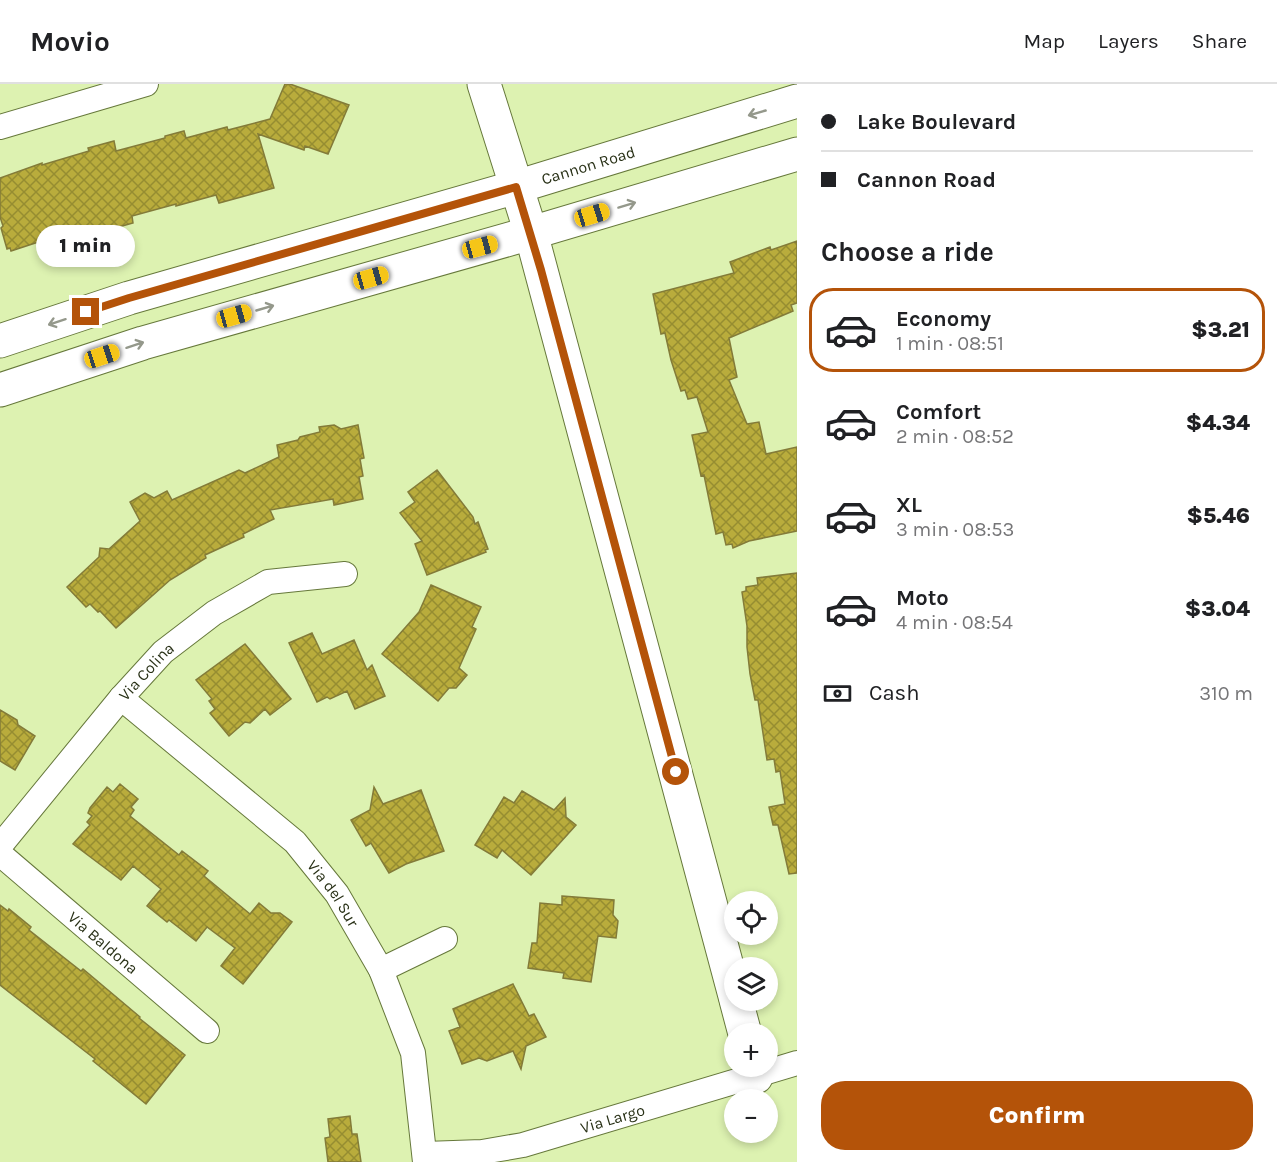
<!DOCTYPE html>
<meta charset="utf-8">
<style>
:root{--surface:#fff;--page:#f2f2f2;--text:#202124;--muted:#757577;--line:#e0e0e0;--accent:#b45309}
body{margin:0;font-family:Karla,sans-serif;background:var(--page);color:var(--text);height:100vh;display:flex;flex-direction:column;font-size:22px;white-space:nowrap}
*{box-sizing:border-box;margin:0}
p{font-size:20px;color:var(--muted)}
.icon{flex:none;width:33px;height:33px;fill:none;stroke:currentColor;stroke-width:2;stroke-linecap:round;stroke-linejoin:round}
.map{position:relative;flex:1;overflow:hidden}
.panel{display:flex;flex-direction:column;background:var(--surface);width:480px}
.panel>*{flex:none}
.banner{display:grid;align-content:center;height:132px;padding:0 24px;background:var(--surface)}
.buttons{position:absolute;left:724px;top:807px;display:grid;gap:12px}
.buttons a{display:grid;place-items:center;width:54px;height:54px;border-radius:50%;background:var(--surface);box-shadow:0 3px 9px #0003;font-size:30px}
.end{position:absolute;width:27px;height:27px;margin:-14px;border:8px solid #b45309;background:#fff;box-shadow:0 0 0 3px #fff}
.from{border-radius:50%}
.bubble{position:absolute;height:42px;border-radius:21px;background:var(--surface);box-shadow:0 3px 9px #0003;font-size:20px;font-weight:800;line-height:42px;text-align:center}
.car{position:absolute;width:18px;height:36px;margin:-18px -9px;border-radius:8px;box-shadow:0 0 4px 2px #0007;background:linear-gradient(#f5c518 24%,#345 0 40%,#f5c518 0 76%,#345 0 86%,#f5c518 0)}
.banner b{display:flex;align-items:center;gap:21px;height:57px;font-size:22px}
.banner b+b{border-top:2px solid var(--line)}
.banner i{width:15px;height:15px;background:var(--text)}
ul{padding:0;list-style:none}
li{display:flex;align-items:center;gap:18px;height:84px;margin:0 12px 9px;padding:0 12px;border:3px solid transparent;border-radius:24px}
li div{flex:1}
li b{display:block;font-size:22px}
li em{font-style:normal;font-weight:800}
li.selected{border-color:var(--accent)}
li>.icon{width:54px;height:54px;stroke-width:1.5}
h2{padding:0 24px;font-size:27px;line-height:72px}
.pay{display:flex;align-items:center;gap:15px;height:66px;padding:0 24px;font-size:22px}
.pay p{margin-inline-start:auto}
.primary-button{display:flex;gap:12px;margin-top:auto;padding:12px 24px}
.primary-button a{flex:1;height:69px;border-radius:24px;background:var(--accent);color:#fff;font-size:24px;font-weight:800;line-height:69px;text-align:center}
header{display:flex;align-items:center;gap:36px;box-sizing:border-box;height:84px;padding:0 30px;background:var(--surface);border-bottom:2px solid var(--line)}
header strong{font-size:28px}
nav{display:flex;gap:33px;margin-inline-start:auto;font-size:21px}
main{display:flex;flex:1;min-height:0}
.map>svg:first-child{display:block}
.building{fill:url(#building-cross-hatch);stroke:#837b39;stroke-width:1.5}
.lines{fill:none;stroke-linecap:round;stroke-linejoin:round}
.street-casing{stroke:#66783b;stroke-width:26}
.secondary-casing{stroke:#66783b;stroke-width:35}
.street{stroke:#fff;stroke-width:24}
.secondary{stroke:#fff;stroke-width:33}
.oneway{stroke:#94988b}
.route{stroke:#b45309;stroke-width:8}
.labels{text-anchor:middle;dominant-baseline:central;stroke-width:6;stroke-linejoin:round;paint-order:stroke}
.street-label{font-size:16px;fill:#293117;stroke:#fff}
</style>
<header>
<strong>Movio</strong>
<nav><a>Map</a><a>Layers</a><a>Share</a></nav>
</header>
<main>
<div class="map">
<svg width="797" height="1078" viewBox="0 0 797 1078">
<defs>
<pattern id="building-cross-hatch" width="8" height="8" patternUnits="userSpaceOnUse" patternTransform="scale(1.5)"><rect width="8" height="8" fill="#b9ac3c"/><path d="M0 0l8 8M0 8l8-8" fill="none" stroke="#968d31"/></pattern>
</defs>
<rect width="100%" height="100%" fill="#ddf2b1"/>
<path class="building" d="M 285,0 L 290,0 L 349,21 L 328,70 L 305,62 L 304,66 L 258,50 L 274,104 L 219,119 L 216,111 L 176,122 L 176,120 L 132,132 L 133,139 L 83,153 L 81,144 L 11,167 L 10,164 L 7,165 L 1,144 L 3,142 L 0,133 L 0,94 L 42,79 L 42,81 L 89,67 L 88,64 L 114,57 L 116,67 L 165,54 L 165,52 L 184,47 L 186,54 L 227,43 L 228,46 L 270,35 Z
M 797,157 L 797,219 L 791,221 L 793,227 L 729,254 L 737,293 L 729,296 L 747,340 L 759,338 L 766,370 L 797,363 L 797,447 L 749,457 L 733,464 L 732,460 L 726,461 L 723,448 L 716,450 L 704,391 L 701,392 L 692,351 L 708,348 L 697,313 L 688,315 L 685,306 L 681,307 L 671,276 L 665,249 L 661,250 L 653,210 L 734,189 L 730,178 L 770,163 L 771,166 Z
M 334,341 L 341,345 L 358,341 L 364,374 L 360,375 L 363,392 L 359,393 L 363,415 L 334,421 L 333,415 L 270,426 L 274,435 L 243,450 L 244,453 L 205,471 L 206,474 L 170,496 L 116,544 L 100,527 L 98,528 L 90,520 L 86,523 L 67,503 L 99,473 L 100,464 L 109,465 L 140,437 L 130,418 L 145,409 L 154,414 L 167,407 L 172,416 L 239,386 L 245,389 L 279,373 L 277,361 L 298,356 L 300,353 L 320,348 L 319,343 Z
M 437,386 L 473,433 L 475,440 L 478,438 L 488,465 L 485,466 L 486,468 L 427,491 L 415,460 L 422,457 L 400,429 L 415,418 L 408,408 Z
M 797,489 L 797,789 L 789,790 L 778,741 L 773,741 L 769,723 L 785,720 L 780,687 L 776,688 L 774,675 L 767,676 L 758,616 L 755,616 L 750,590 L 747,563 L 747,542 L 742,508 L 746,507 L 746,503 L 758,501 L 757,494 Z
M 431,501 L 481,523 L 472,543 L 476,545 L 459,584 L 467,591 L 456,604 L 449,604 L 438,617 L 382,570 L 419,528 Z
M 312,549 L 322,570 L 354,556 L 367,586 L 372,581 L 385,612 L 355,625 L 347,607 L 330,615 L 327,613 L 317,618 L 289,559 Z
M 245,560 L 291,615 L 270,631 L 265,625 L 250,639 L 245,638 L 229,652 L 210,629 L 215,625 L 209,617 L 212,615 L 196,596 Z
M 0,626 L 17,636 L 18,641 L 35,652 L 15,686 L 0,677 Z
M 120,700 L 138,715 L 131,723 L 134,726 L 130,732 L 179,771 L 182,767 L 208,787 L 204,792 L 250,830 L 259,819 L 271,829 L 280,829 L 292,838 L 243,900 L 221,882 L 235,864 L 207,843 L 196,857 L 169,836 L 167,838 L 147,822 L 161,805 L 133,782 L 121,796 L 73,760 L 90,741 L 87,738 L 92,732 L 88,729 L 90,724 L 107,703 L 113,708 Z
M 374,703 L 383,720 L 421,706 L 444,767 L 406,780 L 389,789 L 371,759 L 366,762 L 351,736 L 370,726 Z
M 522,707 L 554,726 L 565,714 L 566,733 L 576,741 L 531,791 L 502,766 L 497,774 L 475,761 L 504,713 L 514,719 Z
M 562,812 L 614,816 L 613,831 L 618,837 L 616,854 L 598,852 L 591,898 L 563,894 L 564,889 L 528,884 L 532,859 L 537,859 L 540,819 L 562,821 Z
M 0,821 L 8,827 L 9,825 L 31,843 L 29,846 L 81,887 L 83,885 L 140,933 L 139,934 L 185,971 L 146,1020 L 93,977 L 95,975 L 0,901 Z
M 513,900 L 529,932 L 534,930 L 546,953 L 526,962 L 521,985 L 513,967 L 487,977 L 479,974 L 462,980 L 449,947 L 460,943 L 453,925 Z
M 350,1032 L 352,1050 L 357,1050 L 361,1078 L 328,1078 L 325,1054 L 330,1053 L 328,1035 Z"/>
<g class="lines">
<defs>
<g id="street">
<path d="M 0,43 L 146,0"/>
<path id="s1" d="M 121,614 L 295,758 L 337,810 L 381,886 L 413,969 L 425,1078"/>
<path id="s2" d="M 0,762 L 121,614 L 163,568 L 214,529 L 268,498 L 345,490"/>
<path id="s3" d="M 0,770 L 207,947"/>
<path d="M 381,886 L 445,855"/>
<path id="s4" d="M 425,1070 L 482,1068 L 523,1061 L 797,979"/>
</g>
<g id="secondary">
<path d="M 484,0 L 531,149 L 735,912"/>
<path id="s5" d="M 0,257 L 129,214 L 516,103 L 797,17"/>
<path d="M 0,306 L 143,259 L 531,149 L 797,70"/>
<path d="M 736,916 L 745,950"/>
<path d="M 754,982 L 756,993"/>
</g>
</defs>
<use href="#street" class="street-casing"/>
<use href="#secondary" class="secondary-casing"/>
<use href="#street" class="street"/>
<use href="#secondary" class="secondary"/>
</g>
<defs><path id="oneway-shaft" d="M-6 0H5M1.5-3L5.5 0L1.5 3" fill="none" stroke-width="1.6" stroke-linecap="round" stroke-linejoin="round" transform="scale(1.5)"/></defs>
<g class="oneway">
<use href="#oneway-shaft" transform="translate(757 29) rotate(164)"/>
<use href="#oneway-shaft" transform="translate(627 121) rotate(-17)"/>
<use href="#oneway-shaft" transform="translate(265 224) rotate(-16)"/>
<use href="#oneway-shaft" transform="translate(57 238) rotate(162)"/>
<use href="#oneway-shaft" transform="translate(135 261) rotate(-18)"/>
</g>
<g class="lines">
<path class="route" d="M 86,228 L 129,214 L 516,103 L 541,186 L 676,688"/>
</g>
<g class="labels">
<g class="street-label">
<text stroke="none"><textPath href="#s5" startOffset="614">Cannon Road</textPath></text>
<text stroke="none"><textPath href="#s2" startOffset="228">Via Colina</textPath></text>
<text stroke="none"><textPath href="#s1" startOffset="290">Via del Sur</textPath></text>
<text stroke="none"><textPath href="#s3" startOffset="136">Via Baldona</textPath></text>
<text stroke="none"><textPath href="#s4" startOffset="192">Via Largo</textPath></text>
</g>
</g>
</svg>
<div class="buttons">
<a><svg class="icon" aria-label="locate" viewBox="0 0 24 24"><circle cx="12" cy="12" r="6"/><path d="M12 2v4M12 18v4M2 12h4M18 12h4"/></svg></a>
<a><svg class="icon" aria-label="layers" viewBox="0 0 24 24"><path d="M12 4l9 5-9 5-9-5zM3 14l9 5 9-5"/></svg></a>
<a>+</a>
<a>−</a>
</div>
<i class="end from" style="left:676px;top:688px"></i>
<i class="end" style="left:86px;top:228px"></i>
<div class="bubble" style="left:36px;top:141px;width:99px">1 min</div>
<i class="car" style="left:592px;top:131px;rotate:73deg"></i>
<i class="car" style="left:480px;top:163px;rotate:75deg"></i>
<i class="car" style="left:371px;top:194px;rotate:74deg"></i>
<i class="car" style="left:234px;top:232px;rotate:74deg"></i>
<i class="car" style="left:102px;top:272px;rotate:72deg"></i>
</div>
<section class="panel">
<div class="banner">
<b><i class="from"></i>Lake Boulevard</b>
<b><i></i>Cannon Road</b>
</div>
<h2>Choose a ride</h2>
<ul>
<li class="selected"><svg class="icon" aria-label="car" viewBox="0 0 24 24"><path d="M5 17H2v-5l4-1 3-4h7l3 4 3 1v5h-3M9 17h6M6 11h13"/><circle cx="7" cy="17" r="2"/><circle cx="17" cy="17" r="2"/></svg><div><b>Economy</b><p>1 min · 08:51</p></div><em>$3.21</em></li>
<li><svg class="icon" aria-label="car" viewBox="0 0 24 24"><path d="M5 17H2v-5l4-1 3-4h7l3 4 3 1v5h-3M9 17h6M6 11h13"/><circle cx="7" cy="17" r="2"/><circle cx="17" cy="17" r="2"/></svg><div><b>Comfort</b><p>2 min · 08:52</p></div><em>$4.34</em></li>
<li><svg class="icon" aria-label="car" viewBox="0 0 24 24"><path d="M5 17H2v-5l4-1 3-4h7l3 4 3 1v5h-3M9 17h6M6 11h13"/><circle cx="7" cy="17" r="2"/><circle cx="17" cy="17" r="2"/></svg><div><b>XL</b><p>3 min · 08:53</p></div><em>$5.46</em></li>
<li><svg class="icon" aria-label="car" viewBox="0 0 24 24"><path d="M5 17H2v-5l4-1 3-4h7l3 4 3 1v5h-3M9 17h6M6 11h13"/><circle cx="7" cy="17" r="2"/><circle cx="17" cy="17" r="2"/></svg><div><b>Moto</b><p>4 min · 08:54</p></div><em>$3.04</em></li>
</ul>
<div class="pay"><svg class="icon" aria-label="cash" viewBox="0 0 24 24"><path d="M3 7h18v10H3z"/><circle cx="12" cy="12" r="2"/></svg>Cash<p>310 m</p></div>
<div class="primary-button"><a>Confirm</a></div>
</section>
</main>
